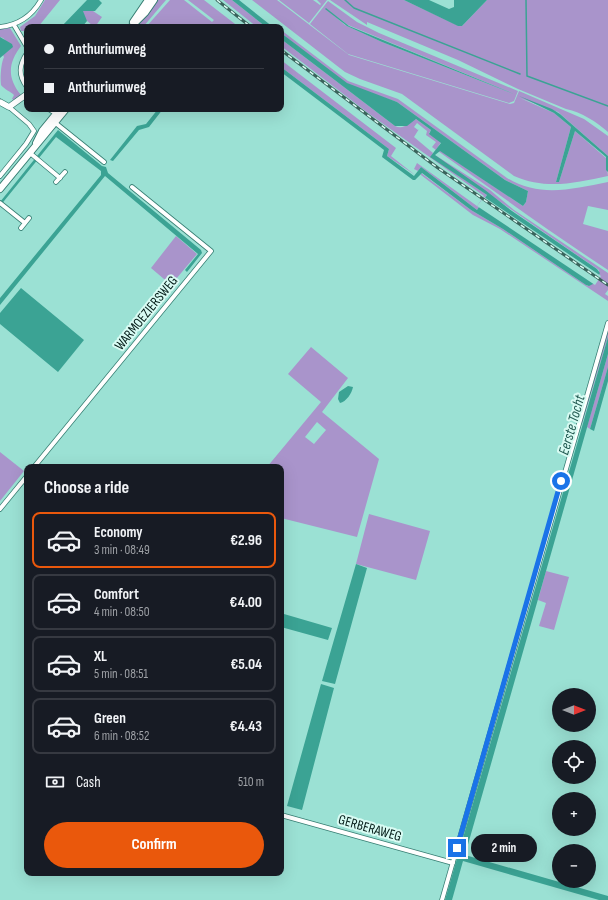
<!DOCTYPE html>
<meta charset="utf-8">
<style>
:root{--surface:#171b24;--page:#242831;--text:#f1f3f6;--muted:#9ea1a6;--line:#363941;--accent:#ea580c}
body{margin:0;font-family:"Sofia Sans Condensed",sans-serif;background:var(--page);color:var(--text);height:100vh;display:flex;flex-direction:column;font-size:15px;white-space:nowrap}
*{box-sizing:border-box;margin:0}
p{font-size:13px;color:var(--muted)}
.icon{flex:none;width:22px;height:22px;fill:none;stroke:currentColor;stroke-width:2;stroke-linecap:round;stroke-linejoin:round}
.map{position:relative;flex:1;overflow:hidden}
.sheet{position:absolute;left:24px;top:464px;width:260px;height:412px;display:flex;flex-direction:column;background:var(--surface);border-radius:8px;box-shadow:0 4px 16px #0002}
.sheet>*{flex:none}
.top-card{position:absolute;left:24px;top:24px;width:260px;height:88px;border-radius:8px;box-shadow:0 4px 16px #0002;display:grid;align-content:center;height:88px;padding:0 20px;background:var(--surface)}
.needle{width:26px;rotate:90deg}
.controls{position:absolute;left:552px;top:688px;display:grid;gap:8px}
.controls a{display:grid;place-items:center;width:44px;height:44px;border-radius:50%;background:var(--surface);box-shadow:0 4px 16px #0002;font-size:20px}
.end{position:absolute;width:18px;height:18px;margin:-9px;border:5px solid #1a73e8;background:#fff;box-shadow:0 0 0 2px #fff}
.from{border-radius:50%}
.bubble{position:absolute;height:28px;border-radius:14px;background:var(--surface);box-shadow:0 4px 16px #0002;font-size:13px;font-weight:700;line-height:28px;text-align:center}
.top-card b{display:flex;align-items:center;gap:14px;height:38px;font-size:15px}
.top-card b+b{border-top:1px solid var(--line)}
.top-card i{width:10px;height:10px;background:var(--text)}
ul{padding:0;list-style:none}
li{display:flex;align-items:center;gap:12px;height:56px;margin:0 8px 6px;padding:0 12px;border:2px solid var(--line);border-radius:8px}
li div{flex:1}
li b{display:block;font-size:15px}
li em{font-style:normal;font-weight:700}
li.on{border-color:var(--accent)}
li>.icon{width:36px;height:36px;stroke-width:1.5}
h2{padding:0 20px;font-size:18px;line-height:48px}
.pay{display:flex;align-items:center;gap:10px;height:44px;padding:0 20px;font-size:15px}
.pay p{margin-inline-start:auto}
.button{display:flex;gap:8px;margin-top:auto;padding:8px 20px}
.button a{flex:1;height:46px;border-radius:24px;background:var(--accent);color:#fff;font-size:16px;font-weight:700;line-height:46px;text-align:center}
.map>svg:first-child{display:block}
.green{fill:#a994cb;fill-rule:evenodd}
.water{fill:#3ba394}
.pier{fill:#9be1d4}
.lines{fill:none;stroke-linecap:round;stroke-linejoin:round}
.stream{stroke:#3ba394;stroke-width:1.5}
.minor-casing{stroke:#377e73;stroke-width:5.5}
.tertiary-casing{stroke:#377e73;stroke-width:7}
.secondary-casing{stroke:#377e73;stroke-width:8}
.minor{stroke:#fff;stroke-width:4}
.tertiary{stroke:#fff;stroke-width:5.5}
.secondary{stroke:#fff;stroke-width:6}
.rail-casing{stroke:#3a645c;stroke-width:3}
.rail{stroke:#d8fbf3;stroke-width:1.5;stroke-dasharray:4.5;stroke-linecap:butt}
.route{stroke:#1a73e8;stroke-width:5}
.labels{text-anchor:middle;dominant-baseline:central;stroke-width:4;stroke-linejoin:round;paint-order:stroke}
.street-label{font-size:14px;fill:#001814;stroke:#d8fbf3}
.water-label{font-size:15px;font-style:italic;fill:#235b52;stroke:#d8fbf3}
</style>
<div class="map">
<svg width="608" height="900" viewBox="0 0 608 900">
<rect width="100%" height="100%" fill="#9be1d4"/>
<path class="green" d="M 45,0 L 60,0 L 38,27 L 27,27 L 27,37 L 24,31 L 21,31 L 20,27 L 35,16 Z
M 156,0 L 166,0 L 143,27 L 135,27 Z
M 170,0 L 184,0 L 212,22 L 214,20 L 188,0 L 204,0 L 239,27 L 166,27 L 163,25 L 161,27 L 146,27 Z
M 223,0 L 232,0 L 266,27 L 257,27 Z
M 252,0 L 277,0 L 349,55 L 510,104 L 514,103 L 519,91 L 584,119 L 608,136 L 608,156 L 558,112 L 520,98 L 554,113 L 571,127 L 556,182 L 559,182 L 575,131 L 606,158 L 608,176 C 575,183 546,190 514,176 L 402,94 L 360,79 L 345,72 Z
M 279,0 L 313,0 L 320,5 L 321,4 L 317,0 L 327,0 L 309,23 Z
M 330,0 L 404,0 L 459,26 L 462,26 L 487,0 L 608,0 L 608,132 C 596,122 582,112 566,109 L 518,89 L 458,60 L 367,22 L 367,25 Z
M 328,1 L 357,22 L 379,33 L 518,91 L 514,101 L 509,103 L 348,54 L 310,24 ZM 325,8 L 348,25 L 514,94 L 382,42 L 345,25 Z
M 88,10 L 93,11 L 102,17 L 95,27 C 88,22 83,19 83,11 Z
M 10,28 L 21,46 C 8,63 7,78 21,95 L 14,100 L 12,99 L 14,95 C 11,92 4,89 1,85 C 0,78 1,63 4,57 L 3,55 L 12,47 L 3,38 L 0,37 L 0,29 Z
M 281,30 L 348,81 L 398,99 L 507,178 C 540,198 572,189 608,182 L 608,210 L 588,206 L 583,224 L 608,231 L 608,270 C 550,232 494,191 438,151 L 441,151 L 523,206 L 526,202 L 528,191 L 505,180 L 397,102 L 353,87 L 341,80 L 281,33 Z
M 281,39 L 395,126 C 404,130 409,123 416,119 L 431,130 L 429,133 L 441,142 L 436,150 L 432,147 L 436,142 L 426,135 L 427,131 L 417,123 L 414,127 L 418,130 L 419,129 L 414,137 L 433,153 L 431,157 L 487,195 L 477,210 L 421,167 L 418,171 L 414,169 L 417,163 L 477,206 L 484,196 L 368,113 L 281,46 Z
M 281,60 L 396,148 L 391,156 L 415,175 L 387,156 L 389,149 L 281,67 Z
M 435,155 L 490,190 L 514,210 L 608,273 L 608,290 L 605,294 L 608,296 L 608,301 L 500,229 L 473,215 L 421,175 L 421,173 L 471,210 L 503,229 L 586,285 L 588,286 L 598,276 L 599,270 C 544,233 491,195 437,158 Z
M 176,236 L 197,254 L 171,285 L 151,268 Z
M 608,331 L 608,337 L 582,424 L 581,424 Z
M 311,347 L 348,378 L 322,412 L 379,459 L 357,537 L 281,518 L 281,467 L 267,467 L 321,402 L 288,374 ZM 317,422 L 326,430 L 314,444 L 305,437 Z
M 608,354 L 608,367 L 590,429 L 587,427 Z
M 0,452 L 24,471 L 0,501 Z
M 369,514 L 430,531 L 416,580 L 356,564 Z
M 546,571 L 569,577 L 554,630 L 539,626 L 546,603 L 538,600 Z"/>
<path class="water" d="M 87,0 L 99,0 L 102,3 L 95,11 L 83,11 L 87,21 L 82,27 L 77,25 L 75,27 L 61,27 Z
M 232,0 L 239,0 L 273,27 L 266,27 Z
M 404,0 L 429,0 L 449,9 L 454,7 L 454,0 L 487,0 L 462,26 L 458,26 Z
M 326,8 L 349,26 L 514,94 L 382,42 L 347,26 L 325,9 Z
M 281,33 L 347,83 L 397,102 L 505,180 L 528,191 L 526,202 L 523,206 L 440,151 L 435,155 L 485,190 L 512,211 L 597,269 L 600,273 L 593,284 L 589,286 L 586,285 L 503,229 L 471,210 L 422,173 L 415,180 L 413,180 L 382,157 L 384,150 L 281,72 L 281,67 L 389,149 L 387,156 L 414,176 L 421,167 L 477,210 L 487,195 L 430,157 L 441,143 L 429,134 L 431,130 L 416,119 L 407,126 L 395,126 L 281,39 Z
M 0,37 L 12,44 L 13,47 L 0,58 Z
M 519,96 L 552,109 L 560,114 L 608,156 L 608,172 L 606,170 L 606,157 L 575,131 L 559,182 L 556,182 L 571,127 L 554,113 Z
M 158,109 L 163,109 L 149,127 L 139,130 L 113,161 L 110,160 L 137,126 L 146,124 Z
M 58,130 L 102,166 L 106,167 L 108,173 L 201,250 L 202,253 L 187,272 L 185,270 L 198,254 L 105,176 L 0,305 L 0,298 L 101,175 L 101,171 L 56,137 L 0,206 L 0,202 Z
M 21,288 L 84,340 L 58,372 L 0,324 L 0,313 Z
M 608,337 L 608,354 L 465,855 L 608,896 L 608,900 L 599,900 L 463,861 L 452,900 L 445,900 Z
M 608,367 L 608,381 L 594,431 L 590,429 Z
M 348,386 L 353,387 C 352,393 346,402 340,403 L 338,399 L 339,392 Z
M 356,564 L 367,568 L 335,684 L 322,681 Z
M 284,614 L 332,628 L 328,640 L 281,627 Z
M 321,684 L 334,688 L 302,810 L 287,806 Z"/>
<path class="pier" d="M 484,197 L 601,276 L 595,285 L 477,206 Z"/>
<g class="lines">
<path class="stream" d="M 345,0 L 354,8 L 520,74
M 526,0 L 527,76 L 608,106"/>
<defs>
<path id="minor" d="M 14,25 L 27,47
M 0,27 C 19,25 32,16 41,0
M 27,53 C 19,65 18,75 27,87
M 53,121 L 104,162
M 30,153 L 60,178
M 0,176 L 26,144 L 34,131 L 29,124 L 9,107
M 56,182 L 65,172
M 0,203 L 25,223
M 21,228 L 29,218
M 34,467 L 211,251 L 132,187
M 0,509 L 27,476
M 281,815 L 453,863
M 442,900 L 608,323"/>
<path id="tertiary" d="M 0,102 L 9,107 L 27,94
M 50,109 L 60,115"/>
<path id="secondary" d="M 133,22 L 148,0
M 131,27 L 145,13 L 154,0
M 36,143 L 42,131 L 60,109
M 0,189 L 66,109"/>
</defs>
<use href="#minor" class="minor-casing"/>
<use href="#tertiary" class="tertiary-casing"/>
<use href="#secondary" class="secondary-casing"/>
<use href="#minor" class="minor"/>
<use href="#tertiary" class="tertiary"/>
<use href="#secondary" class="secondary"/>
<defs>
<path id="rail" d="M 217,0 L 251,27
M 281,50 L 438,168 L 608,285"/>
</defs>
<use href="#rail" class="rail-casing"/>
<use href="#rail" class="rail"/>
</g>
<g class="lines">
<path class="route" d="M 457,848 L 561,481"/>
</g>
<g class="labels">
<g class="street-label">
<text transform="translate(146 313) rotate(-51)">WARMOEZIERSWEG</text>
<text transform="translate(370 828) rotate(16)">GERBERAWEG</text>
</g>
<g class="water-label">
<text transform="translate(572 425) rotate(-74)">Eerste Tocht</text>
</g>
</g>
</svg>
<div class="controls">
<a><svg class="needle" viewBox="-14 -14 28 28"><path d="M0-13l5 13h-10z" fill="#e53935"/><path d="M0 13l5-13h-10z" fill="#9ea1a6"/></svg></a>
<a><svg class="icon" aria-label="locate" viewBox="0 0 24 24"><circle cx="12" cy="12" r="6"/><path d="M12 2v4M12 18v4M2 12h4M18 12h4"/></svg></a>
<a>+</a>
<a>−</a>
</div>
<i class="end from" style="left:561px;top:481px"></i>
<i class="end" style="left:457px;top:848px"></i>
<div class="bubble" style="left:471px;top:834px;width:66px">2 min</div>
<div class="top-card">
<b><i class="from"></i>Anthuriumweg</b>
<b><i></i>Anthuriumweg</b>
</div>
<section class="sheet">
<h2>Choose a ride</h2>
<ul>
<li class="on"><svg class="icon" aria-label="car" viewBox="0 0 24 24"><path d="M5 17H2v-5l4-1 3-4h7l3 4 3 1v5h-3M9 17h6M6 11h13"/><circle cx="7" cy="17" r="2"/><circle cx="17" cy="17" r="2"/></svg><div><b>Economy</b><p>3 min · 08:49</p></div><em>€2.96</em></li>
<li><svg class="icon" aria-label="car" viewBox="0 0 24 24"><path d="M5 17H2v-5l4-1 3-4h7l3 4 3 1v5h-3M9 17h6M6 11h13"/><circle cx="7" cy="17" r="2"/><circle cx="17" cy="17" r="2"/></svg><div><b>Comfort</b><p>4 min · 08:50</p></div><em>€4.00</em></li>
<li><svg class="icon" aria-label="car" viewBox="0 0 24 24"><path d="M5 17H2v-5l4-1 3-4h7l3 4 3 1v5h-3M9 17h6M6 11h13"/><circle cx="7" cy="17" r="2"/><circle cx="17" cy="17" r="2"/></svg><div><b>XL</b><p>5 min · 08:51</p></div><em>€5.04</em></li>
<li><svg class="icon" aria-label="car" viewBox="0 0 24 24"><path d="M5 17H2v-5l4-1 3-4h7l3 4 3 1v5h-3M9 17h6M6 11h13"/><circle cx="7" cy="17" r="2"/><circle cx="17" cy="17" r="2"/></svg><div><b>Green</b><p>6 min · 08:52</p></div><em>€4.43</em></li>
</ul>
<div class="pay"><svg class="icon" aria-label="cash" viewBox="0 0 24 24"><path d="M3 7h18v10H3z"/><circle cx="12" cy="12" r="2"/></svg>Cash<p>510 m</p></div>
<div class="button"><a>Confirm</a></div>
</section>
</div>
